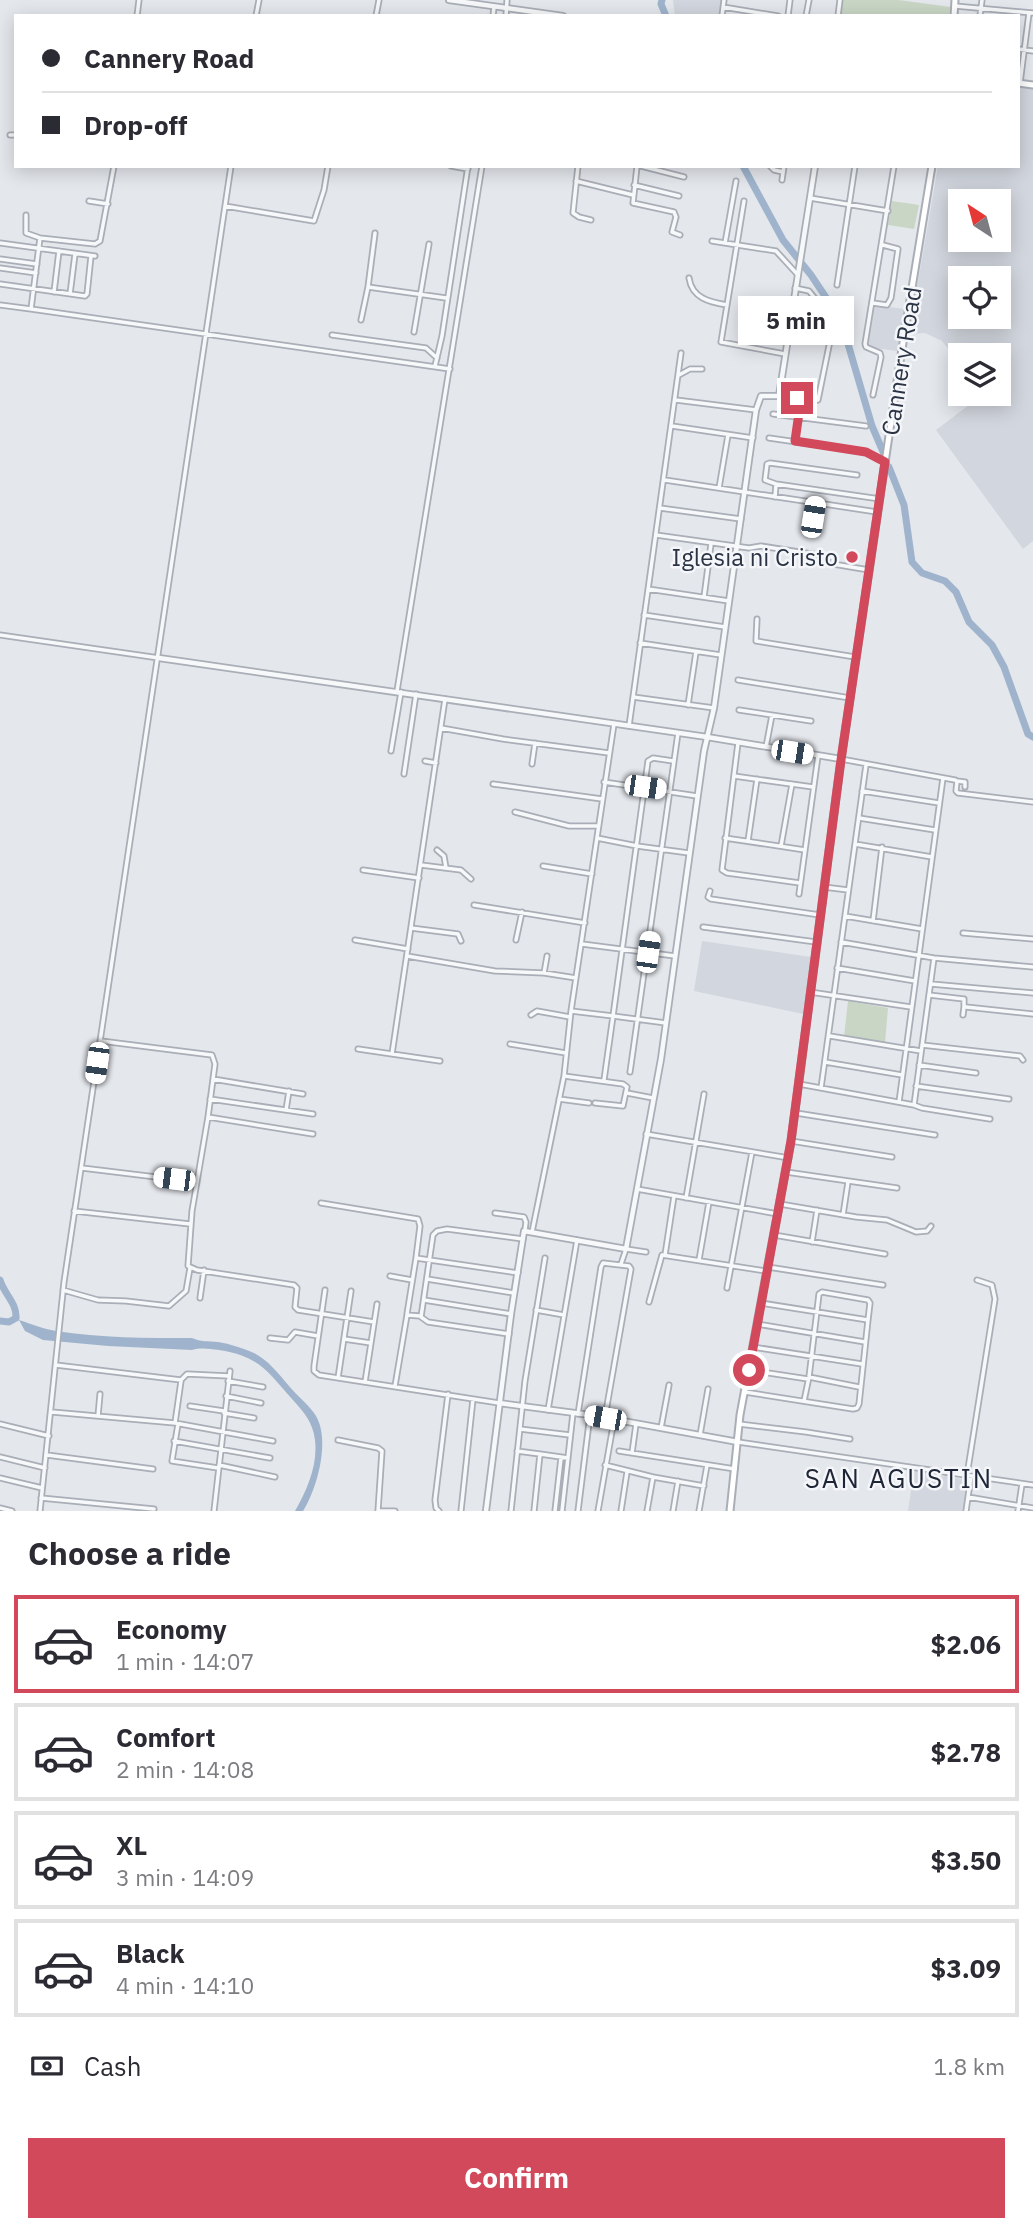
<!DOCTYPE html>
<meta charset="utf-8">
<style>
:root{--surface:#fff;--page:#f7f7f7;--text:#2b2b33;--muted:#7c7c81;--line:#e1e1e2;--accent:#d1495b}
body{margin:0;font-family:"IBM Plex Sans",sans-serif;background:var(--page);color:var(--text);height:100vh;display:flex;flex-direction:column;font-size:26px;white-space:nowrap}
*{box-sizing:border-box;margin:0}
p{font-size:23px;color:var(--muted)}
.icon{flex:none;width:38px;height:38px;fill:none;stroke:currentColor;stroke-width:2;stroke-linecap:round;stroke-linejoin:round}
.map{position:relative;height:1511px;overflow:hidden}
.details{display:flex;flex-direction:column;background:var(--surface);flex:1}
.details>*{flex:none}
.banner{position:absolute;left:14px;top:14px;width:1006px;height:154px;border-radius:0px;box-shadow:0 4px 18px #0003;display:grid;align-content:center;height:154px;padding:0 28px;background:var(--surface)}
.needle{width:46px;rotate:324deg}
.tools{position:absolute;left:948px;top:189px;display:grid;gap:14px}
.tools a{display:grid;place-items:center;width:63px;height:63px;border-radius:0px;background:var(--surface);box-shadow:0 4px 18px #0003;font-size:35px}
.end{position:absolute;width:32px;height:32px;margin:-16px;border:9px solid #d1495b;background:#fff;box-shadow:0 0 0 4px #fff}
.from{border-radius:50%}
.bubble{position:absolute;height:49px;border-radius:0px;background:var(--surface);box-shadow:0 4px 18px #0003;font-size:23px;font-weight:700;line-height:49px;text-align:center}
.car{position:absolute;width:21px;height:42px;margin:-21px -10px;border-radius:9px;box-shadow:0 0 5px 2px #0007;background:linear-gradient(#fff 24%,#345 0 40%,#fff 0 76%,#345 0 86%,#fff 0)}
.banner b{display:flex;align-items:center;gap:24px;height:66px;font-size:26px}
.banner b+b{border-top:2px solid var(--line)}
.banner i{width:18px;height:18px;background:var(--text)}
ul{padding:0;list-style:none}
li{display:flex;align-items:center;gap:21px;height:98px;margin:0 14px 10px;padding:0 14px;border:4px solid var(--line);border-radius:0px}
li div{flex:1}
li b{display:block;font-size:26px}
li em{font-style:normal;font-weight:700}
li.current{border-color:var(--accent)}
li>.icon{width:63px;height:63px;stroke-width:1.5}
h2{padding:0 28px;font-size:32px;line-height:84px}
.pay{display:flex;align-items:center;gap:18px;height:77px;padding:0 28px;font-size:26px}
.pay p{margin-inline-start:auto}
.cta{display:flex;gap:14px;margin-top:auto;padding:14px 28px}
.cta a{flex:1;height:80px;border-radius:0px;background:var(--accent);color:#fff;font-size:28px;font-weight:700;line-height:80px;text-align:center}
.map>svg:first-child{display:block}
.built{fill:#d2d6de;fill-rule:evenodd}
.green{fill:#c9d6c5}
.water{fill:#9fb4cc}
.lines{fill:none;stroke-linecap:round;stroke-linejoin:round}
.river{stroke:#9fb4cc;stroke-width:7}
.minor-casing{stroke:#a9aeb7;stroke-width:7}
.tertiary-casing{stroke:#a9aeb7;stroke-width:8}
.secondary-casing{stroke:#a9aeb7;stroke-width:9}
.minor{stroke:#f7f8fa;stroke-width:3.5}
.tertiary{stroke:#f7f8fa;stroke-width:4.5}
.secondary{stroke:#fff;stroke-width:5}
.route{stroke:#d1495b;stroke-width:9}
.poi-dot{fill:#d1495b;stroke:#f4f6f9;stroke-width:2.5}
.labels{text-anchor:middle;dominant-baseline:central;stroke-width:5;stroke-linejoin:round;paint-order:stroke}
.street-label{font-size:24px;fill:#2b3445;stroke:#f4f6f9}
.poi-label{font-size:24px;fill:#2b3445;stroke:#f4f6f9;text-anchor:end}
.neighbourhood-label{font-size:26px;letter-spacing:2px;fill:#1d2536;stroke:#f4f6f9}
</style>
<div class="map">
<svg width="1033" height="1511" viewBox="0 0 1033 1511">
<rect width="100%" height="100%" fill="#e4e7ec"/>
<path class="built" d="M 673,0 L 723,0 L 720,16 L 675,16 Z
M 1019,86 L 1033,88 L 1033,541 L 1023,549 L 936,430 L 981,396 L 980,394 L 999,394 L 999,355 L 961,355 L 961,366 L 942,341 L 925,333 L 909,334 L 938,166 L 1018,166 ZM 961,201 L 999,201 L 999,240 L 961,240 ZM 999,278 L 999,317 L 961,317 L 961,278 Z
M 874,305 L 905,309 L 897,351 L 867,347 Z
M 702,941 L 811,957 L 803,1014 L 694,991 Z
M 914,1471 L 932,1474 L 933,1471 L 938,1472 L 938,1475 L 943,1477 L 946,1473 L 949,1474 L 949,1477 L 969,1480 L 964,1511 L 908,1511 Z"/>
<path class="green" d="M 842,0 L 899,0 L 950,7 L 949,16 L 840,16 Z
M 892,201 L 919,205 L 914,229 L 888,225 Z
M 848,1001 L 888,1008 L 885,1043 L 844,1037 Z"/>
<path class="water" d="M 19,1320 C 32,1324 43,1329 56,1331 C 100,1338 147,1338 192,1338 C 201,1342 208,1341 218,1342 C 230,1344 243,1348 254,1353 C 268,1360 279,1374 289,1386 C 297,1396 307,1403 314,1413 C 332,1437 317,1489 303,1511 L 295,1511 C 307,1490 318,1465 315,1440 C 313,1422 303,1411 292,1399 C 267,1371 259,1356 219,1350 C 209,1349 202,1347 192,1350 L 108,1346 L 43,1340 L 25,1331 Z"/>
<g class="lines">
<path class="river" d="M 662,0 L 661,4 L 666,16
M 743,166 L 783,240 L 811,275 L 841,320 L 872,426 L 884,454
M 889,467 L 904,505 L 912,562 L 922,573 L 945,581 L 956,592 L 969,622 L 992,645 L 1004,667 L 1028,734 L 1033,737
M 0,1280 C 4,1294 17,1303 16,1318
M 0,1321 L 9,1322 L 16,1318"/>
<defs>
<path id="minor" d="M 955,6 L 1033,13
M 723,7 L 778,16
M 137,16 L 139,0
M 256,16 L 259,0
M 376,16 L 379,0
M 493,16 L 494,7
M 506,16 L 507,0
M 722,16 L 724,0
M 788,16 L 790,0
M 806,16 L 809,0
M 838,16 L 840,0
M 980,16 L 982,0
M 1018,49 L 1033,51
M 1020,83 L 1029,13
M 10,135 L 16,135
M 451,166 L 468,169
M 578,166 L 573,213 L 579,217 L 591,220
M 637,166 L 633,203 L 674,212 L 676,217 L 672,232 L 680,235
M 641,166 L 684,177
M 770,166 L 774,170 L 783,172
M 782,180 L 784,166
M 576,181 L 633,195
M 634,185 L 679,196
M 810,198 L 888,211
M 89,201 L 108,204
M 744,201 L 721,342 L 785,354
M 225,206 L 314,221 L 324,190 L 328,166
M 26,215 L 26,233 L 40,238
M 712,241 L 776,251 L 798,275
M 0,243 L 95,256
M 725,243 L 736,181
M 0,259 L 37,264
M 0,268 L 36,273
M 689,278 C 692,298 709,302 727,305
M 0,284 L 85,296 L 87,294 L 91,256
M 837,285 L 855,166
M 368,287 L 375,233
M 795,288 L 809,291 L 818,302
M 54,292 L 59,251
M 70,294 L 75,254
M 873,303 L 887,305 L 891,298 L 898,249 L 883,245
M 0,305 L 31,309 L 40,238 L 95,244 L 100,241 L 114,166
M 31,309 L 450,369
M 361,320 L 368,287 L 446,298
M 414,332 L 429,244
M 332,335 L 426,348 L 437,358
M 435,366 L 442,336 L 468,166
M 679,375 L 690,369 L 702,369
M 873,395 L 881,357 L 880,353 L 866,347 L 865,344 L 894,166
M 779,396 L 813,401 L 818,400 L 831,336
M 676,400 L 756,410
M 773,414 L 866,426
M 672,426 L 753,438
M 769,438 L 866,452 L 885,462
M 795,441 L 801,399
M 665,480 L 877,512
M 776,484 L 880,499
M 719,488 L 728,435
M 775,497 L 776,484 L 765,480 L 767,464 L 770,463 L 857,475
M 660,508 L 741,519
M 811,531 L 815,503
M 656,535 L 749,548 L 761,546 L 831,557 L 833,558 L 833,564 L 869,570
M 648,589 L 729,601
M 704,597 L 711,544
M 644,615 L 725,627
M 757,619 L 756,641 L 855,657
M 0,635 L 159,658
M 640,643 L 721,655
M 738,680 L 850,698
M 397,691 L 482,166
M 633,697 L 714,708
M 688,705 L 696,652
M 739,710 L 811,721
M 629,726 L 681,353
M 441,728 L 503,739 L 609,753
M 738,743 L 722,870 L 727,873 L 800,883
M 766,747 L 772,715
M 391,751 L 401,692
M 841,759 L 955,780 L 957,781 L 956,791 L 958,793 L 1033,802
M 425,761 L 436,763
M 532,764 L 535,743
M 404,774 L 416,694
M 734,776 L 813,787
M 957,781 L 965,782 L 965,787
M 604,782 L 697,796
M 493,784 L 602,799
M 862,791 L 939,803
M 515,812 L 569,826 L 598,826
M 859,818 L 935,830
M 597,838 L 637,846 L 689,853
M 725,838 L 805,850
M 748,841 L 757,779
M 855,844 L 932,857
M 781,846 L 792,784
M 437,850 L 444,856 L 446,868
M 421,865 L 461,870 L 471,879
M 543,866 L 592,874
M 363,870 L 419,878
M 824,887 L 848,890
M 710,891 L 708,897 L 711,899 L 820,915
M 799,894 L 818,756
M 474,905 L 585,923
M 845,916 L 922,929
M 873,921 L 882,847
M 703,927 L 816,942
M 411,928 L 458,934 L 461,941
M 963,933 L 1033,939
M 355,940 L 408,949
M 516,940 L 522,912
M 841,942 L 934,958 L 1033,967
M 582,944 L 675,956
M 407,956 L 495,971 L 544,973 L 576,978
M 837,968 L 915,981
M 544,973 L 547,956
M 931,984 L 1033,993
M 810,992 L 911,1007
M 929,995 L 964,999 L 964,1007 L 966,1007 L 1033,1014
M 571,1011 L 613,1016 L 604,1080
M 531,1015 L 537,1011 L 570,1017
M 963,1015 L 964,1007
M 666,1023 L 613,1016 L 648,761 L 653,758 L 673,761
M 830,1036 L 921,1051
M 101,1041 L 212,1055 L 215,1064 L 208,1117
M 510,1044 L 566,1053
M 922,1045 L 1020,1056 L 1023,1060
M 358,1049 L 440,1061
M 392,1054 L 445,699
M 825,1062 L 902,1075
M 919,1065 L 976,1073
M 630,1072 L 678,733
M 564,1076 L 623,1084 L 627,1087 L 623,1106 L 595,1103
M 213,1079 L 303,1094
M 799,1084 L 914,1105 L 934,958
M 916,1086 L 1009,1099
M 821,1088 L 866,765
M 627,1093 L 653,1098
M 210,1099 L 313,1114
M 559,1099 L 589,1103
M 899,1102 L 943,778
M 914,1105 L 922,1108 L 990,1119
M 286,1110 L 289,1091
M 796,1113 L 935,1135
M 313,1134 L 208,1117 L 192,1211 L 188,1266 L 197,1270 L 294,1285 L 297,1288 L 295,1307 L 298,1310 L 374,1322
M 646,1134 L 789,1158
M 791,1141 L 892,1157
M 82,1168 L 197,1182
M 786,1172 L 897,1188
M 637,1189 L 778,1214
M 686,1198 L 704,1094
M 321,1203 L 418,1219 L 420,1226 L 416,1258 L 518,1273
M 780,1204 L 856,1217 L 887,1220 L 916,1232 L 927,1231 L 931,1226
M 74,1211 L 190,1224
M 495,1213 L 524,1217 L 526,1222 L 525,1230
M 843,1215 L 848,1182
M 532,1232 L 564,1076 L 571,1011 L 614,724
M 774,1235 L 885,1254
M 812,1242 L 817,1210
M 665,1255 L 674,1196
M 699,1260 L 709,1202
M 621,1264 L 626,1249 L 646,1252
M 768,1267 L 883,1285
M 390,1276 L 412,1280
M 427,1279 L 514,1293
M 727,1288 L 752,1152
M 63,1290 L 98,1300 L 126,1301 L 169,1306 L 186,1291 L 190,1268
M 325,1290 L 314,1366 L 314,1371 L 319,1375 L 499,1403
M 200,1298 L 204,1270
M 424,1300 L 511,1314
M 649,1302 L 662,1255 L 766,1271
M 536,1310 L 564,1315
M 407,1314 L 416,1258
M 757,1324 L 865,1342
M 509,1334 L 428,1322 L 421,1317 L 433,1235 L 437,1231 L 447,1229 L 523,1239
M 270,1338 L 288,1340 L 295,1332 L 318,1336
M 344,1339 L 371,1343
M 753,1347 L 862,1364
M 56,1365 L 181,1380 L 187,1374 L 229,1376
M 749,1370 L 808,1379
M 809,1377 L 859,1387
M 338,1378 L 351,1291
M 228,1381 L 263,1387
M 365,1382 L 377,1304
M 395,1386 L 407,1315 L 420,1316
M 745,1392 L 853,1409 L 857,1408 L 859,1404 L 868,1320 L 761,1303
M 226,1396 L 261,1403
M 804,1401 L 809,1377 L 819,1294 L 822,1292 L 868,1300 L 870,1303 L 868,1320
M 190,1406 L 224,1411
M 548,1410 L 577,1240
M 52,1412 L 175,1423 L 273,1441
M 224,1413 L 254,1418
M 578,1414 L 601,1267 L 603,1263 L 629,1266 L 631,1269 L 605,1417
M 98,1416 L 100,1394
M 175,1423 L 181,1381
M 0,1424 L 49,1436
M 178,1424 L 172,1461 L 218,1468
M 739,1424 L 806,1432 L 850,1439
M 661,1428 L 669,1385
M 520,1429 L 570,1435
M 700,1435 L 708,1389
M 338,1440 L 378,1448 L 382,1451 L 378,1511
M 174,1441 L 270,1458
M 738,1442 L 1033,1485
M 517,1451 L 540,1454 L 534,1511
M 619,1451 L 735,1469
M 632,1453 L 636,1424
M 540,1454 L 568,1458
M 47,1455 L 153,1469
M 0,1457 L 45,1468
M 219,1465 L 275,1477
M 605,1465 L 653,1477 L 647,1511
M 967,1475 L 995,1299 L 992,1285 L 977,1280
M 653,1477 L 704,1486
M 0,1478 L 42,1488
M 968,1497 L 1033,1508
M 41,1498 L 154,1509
M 0,1508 L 12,1511
M 40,1511 L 64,1282 L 231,166
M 214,1511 L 230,1371
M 379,1511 L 395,1511
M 439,1511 L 436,1508 L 435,1500 L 448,1394
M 461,1511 L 473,1399
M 511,1511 L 525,1381 L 545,1258
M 555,1511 L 561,1458
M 562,1511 L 573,1413
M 578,1511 L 590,1415
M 598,1511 L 614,1420
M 621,1511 L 627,1472
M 673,1511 L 678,1481
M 699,1511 L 707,1465
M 966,1511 L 971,1476
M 1018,1511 L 1022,1484"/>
<path id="tertiary" d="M 449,0 L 563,16
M 159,658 L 707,737 L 841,759
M 499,1403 L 590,1415 L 738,1442
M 486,1511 L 511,1314 L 524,1231 L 626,1249 L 661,1059 L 704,751 L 714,708 L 756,410 L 761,396 L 779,396 L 815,166"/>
<path id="secondary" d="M 954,16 L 955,0
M 1018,83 L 1033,85
M 730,1511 L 740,1415 L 791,1141 L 841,759 L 901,355 L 932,166"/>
</defs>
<use href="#minor" class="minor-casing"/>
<use href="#tertiary" class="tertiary-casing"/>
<use href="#secondary" class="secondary-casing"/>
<use href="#minor" class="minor"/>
<use href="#tertiary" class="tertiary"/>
<use href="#secondary" class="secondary"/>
</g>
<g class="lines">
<path class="route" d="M 749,1370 L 791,1141 L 841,760 L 885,462 L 866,452 L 795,441 L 801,399 L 797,398"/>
</g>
<circle class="poi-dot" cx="852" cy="557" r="7"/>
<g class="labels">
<g class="street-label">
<text transform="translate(901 361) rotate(-81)">Cannery Road</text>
</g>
<g class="poi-label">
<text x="838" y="557">Iglesia ni Cristo</text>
</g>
<g class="neighbourhood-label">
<text x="899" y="1478">SAN AGUSTIN</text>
</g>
</g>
</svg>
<div class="tools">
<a><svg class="needle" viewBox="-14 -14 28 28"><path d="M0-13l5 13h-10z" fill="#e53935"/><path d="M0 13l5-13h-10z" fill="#7c7c81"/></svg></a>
<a><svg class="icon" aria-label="locate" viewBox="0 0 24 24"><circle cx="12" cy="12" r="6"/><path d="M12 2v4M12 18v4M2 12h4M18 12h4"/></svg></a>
<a><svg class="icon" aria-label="layers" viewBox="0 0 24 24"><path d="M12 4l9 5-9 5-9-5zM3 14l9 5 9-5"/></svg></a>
</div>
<i class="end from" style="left:749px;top:1370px"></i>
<i class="end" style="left:797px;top:398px"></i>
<div class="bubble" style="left:738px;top:296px;width:116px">5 min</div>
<i class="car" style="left:813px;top:517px;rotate:9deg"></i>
<i class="car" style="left:792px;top:752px;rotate:99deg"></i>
<i class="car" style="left:645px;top:787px;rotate:98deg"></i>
<i class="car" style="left:648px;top:952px;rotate:8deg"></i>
<i class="car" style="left:97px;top:1063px;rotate:188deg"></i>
<i class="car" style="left:174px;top:1179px;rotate:277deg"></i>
<i class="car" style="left:605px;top:1418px;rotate:280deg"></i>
<div class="banner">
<b><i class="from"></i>Cannery Road</b>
<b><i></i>Drop-off</b>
</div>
</div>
<section class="details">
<h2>Choose a ride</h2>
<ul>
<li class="current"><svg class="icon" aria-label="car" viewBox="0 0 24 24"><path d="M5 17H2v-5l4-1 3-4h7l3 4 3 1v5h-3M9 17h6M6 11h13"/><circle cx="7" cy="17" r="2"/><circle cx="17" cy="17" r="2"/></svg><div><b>Economy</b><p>1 min · 14:07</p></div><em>$2.06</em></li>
<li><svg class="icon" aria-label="car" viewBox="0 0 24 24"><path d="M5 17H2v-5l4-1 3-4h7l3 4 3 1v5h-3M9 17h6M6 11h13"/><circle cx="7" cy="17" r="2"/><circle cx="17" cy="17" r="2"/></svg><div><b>Comfort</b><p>2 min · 14:08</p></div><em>$2.78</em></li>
<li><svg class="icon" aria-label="car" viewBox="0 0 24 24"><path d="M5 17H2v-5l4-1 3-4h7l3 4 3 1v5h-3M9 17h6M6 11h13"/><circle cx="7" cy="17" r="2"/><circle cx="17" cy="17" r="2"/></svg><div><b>XL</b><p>3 min · 14:09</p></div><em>$3.50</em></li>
<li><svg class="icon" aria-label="car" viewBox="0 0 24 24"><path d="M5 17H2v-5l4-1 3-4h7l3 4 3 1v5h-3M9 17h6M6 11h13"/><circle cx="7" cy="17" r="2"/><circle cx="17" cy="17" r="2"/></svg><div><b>Black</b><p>4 min · 14:10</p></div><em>$3.09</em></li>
</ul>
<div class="pay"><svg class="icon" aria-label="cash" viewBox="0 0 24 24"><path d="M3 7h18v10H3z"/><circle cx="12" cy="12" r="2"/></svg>Cash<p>1.8 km</p></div>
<div class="cta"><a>Confirm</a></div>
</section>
